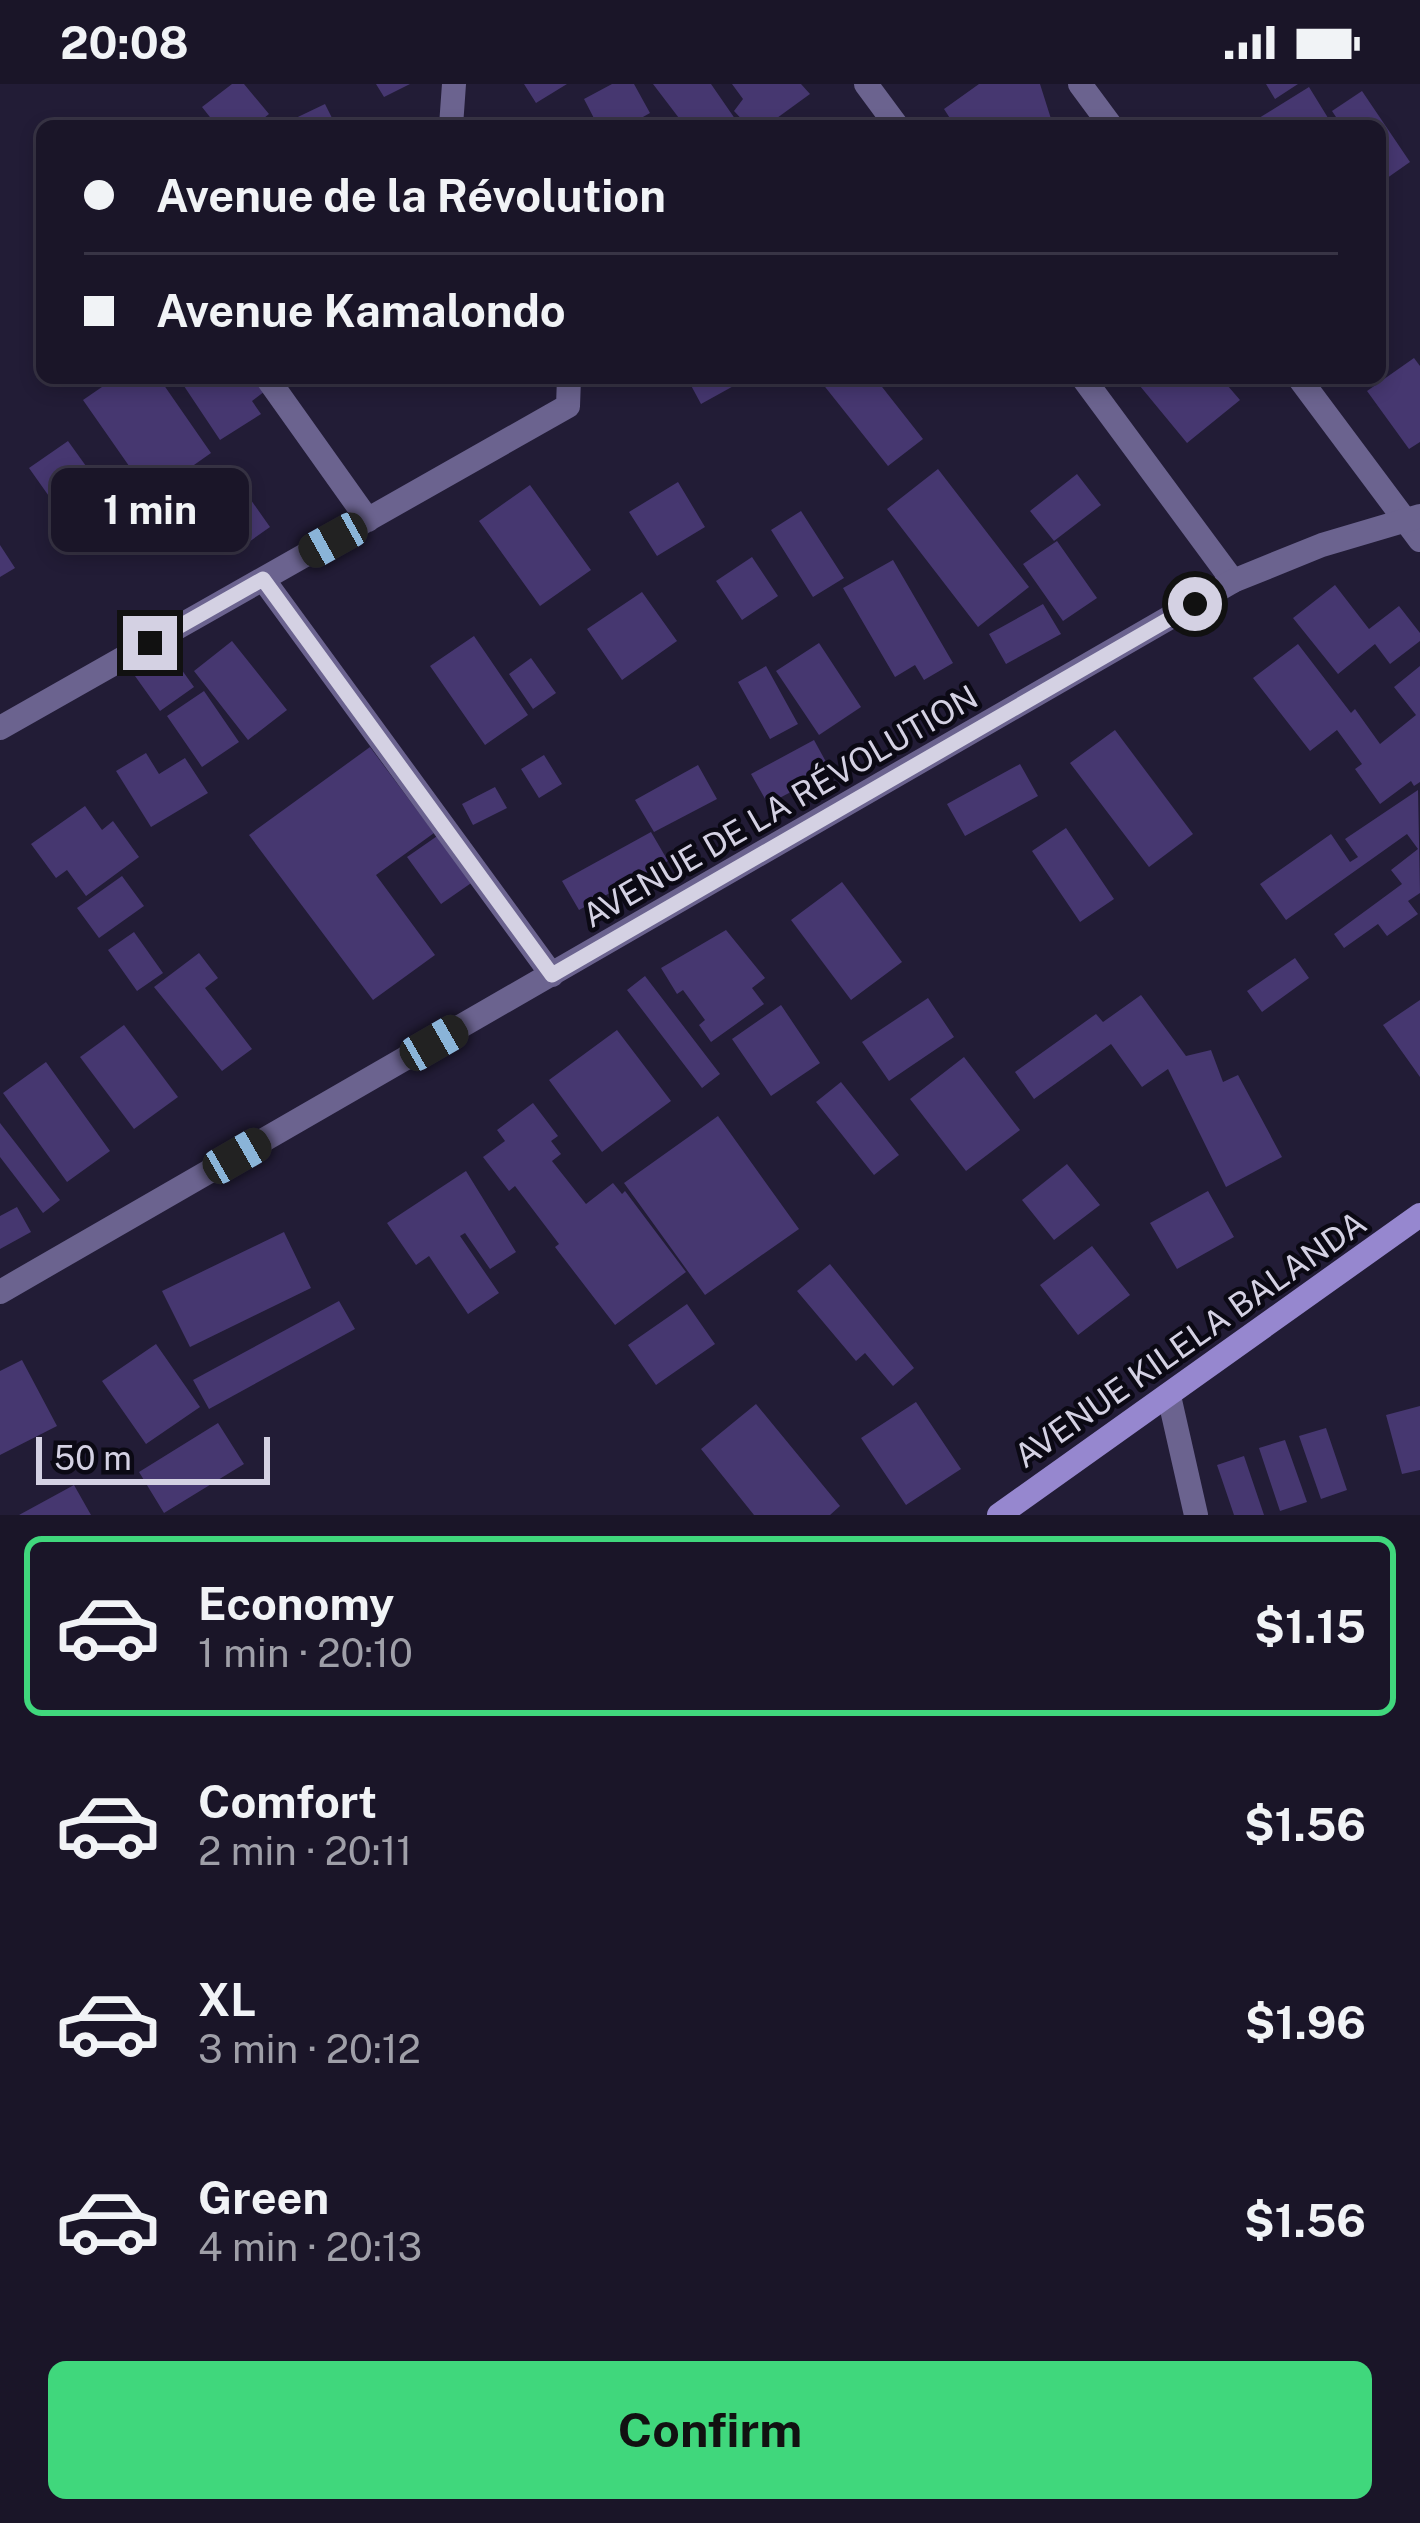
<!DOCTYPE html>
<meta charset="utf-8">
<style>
:root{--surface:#1a1528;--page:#231e30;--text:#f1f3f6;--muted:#9f9fa8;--line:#383445;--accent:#40d77c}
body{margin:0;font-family:"Public Sans",sans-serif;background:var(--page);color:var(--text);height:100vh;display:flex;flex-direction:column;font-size:45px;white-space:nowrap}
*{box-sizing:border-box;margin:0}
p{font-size:39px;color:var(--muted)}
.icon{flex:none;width:66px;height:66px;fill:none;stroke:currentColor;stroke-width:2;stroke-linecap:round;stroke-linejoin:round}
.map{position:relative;height:1431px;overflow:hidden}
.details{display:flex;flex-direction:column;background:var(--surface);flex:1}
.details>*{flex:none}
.guide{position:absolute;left:36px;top:36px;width:1350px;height:264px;border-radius:18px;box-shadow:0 6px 18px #0003,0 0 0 3px var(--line);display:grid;align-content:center;height:264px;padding:0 48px;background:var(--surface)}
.scale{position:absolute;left:36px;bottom:30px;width:234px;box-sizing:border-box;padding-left:12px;border:6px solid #d4d1e3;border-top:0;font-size:33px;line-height:42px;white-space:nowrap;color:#d4d1e3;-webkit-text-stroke:9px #0b0914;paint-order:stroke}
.end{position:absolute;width:54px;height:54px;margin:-27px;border:15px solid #d4d1e3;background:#111;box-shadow:0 0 0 6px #111}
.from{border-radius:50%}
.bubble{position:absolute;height:84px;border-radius:18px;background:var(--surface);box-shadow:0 6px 18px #0003,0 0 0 3px var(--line);font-size:39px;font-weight:700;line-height:84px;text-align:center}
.car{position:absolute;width:36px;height:72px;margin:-36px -18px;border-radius:15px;box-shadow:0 0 9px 3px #0007;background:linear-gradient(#222 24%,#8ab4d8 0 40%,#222 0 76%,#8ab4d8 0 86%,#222 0)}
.guide b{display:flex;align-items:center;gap:42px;height:114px;font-size:45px}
.guide b+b{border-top:3px solid var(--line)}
.guide i{width:30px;height:30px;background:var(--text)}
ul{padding:21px 0 0;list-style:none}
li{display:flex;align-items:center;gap:36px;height:180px;margin:0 24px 18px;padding:0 24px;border:6px solid transparent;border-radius:18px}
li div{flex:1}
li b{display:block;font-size:45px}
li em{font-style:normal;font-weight:700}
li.on{border-color:var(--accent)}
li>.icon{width:108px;height:108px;stroke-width:1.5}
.action{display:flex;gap:24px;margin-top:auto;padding:24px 48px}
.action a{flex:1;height:138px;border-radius:18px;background:var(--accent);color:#111;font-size:48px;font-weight:700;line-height:138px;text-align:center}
.status{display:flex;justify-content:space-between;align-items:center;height:84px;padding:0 60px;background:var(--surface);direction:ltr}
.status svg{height:33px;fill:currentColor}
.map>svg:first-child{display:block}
.building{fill:#463770}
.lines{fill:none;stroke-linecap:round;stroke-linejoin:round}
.minor{stroke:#6b638f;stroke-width:24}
.tertiary{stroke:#6b638f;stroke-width:24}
.secondary{stroke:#9687cf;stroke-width:24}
.route{stroke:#d4d1e3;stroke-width:15}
.labels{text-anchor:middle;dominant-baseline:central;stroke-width:9;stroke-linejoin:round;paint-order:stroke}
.street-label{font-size:33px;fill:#d4d1e3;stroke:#0b0914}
</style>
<div class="status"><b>20:08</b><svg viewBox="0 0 49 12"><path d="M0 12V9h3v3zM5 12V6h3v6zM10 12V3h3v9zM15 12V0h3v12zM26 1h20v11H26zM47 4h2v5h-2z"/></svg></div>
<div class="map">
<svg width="1420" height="1431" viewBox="0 0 1420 1431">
<rect width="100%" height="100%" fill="#221c36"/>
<path class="building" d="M 232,0 L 244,0 L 269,30 L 254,42 L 217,42 L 202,23 Z
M 376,0 L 410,0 L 384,13 Z
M 524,0 L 567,0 L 536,19 Z
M 612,0 L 634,0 L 650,29 L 627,42 L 598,42 L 584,15 Z
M 653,0 L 711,0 L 740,42 L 685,42 Z
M 732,0 L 801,0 L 810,10 L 766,42 L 748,42 L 734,27 L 743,15 Z
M 979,0 L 1040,0 L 1052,38 L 1047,42 L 955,42 L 944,25 Z
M 1266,0 L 1298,0 L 1275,15 Z
M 1309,3 L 1333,42 L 1246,42 Z
M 1362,7 L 1410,78 L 1380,99 L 1380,42 L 1342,42 L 1332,27 Z
M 325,20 L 336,42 L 279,42 Z
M 1414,274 L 1420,282 L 1420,358 L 1409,365 L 1367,307 Z
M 115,294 L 159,294 L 211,369 L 150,412 L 83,316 Z
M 190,294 L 261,294 L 269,304 L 252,317 L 261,330 L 220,356 L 182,299 Z
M 687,294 L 748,294 L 701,320 Z
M 818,294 L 875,294 L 923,355 L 888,382 Z
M 1137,294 L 1221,294 L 1240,316 L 1187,359 L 1135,296 Z
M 68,357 L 114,421 L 75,449 L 29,384 Z
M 938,385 L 1029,503 L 978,543 L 887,425 Z
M 1077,390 L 1101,421 L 1054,457 L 1030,427 Z
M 678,398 L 705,443 L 657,472 L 629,428 Z
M 239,399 L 270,443 L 246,460 L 214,416 Z
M 530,401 L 591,486 L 540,522 L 479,437 Z
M 801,427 L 844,494 L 813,513 L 771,446 Z
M 1057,457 L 1097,514 L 1063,537 L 1023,480 Z
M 0,461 L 15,484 L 0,493 Z
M 752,473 L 778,512 L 742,536 L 716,497 Z
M 893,476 L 953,579 L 924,596 L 915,581 L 895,593 L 843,504 Z
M 1335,501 L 1369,545 L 1399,522 L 1420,549 L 1420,557 L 1390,580 L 1375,560 L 1338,590 L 1293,534 Z
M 642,508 L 677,557 L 622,596 L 587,545 Z
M 1043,520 L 1061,550 L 1006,580 L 989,550 Z
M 474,552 L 528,631 L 485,661 L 430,582 Z
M 232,557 L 287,626 L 248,656 L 194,587 Z
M 819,559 L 861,623 L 819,651 L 776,587 Z
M 1298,560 L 1351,629 L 1355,625 L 1380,660 L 1416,631 L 1394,603 L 1420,582 L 1420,698 L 1414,702 L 1411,697 L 1380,720 L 1355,685 L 1362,680 L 1337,646 L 1310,667 L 1253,594 Z
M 169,568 L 194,603 L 160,627 L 135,592 Z
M 531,574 L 556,609 L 533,625 L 509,590 Z
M 766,582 L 798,640 L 770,655 L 738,598 Z
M 204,607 L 239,658 L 202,683 L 167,632 Z
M 1115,646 L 1193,750 L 1149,783 L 1070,679 Z
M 814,656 L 831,687 L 768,720 L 751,690 Z
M 370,663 L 434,749 L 376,791 L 435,871 L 373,916 L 249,751 Z
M 146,669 L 159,690 L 185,674 L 208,709 L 151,743 L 116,687 Z
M 544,671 L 562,700 L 539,714 L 521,685 Z
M 1020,680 L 1038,712 L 965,752 L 947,720 Z
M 698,681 L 717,715 L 654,748 L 635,716 Z
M 495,703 L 507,724 L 473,741 L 462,720 Z
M 1418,706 L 1420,809 L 1408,817 L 1418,830 L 1387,852 L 1378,840 L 1344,864 L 1334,850 L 1402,800 L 1391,786 L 1418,765 L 1407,750 L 1286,836 L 1260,800 L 1331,750 L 1350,778 L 1358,773 L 1345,755 Z
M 85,722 L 102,746 L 113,737 L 139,773 L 86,812 L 67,786 L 56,794 L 31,760 Z
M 1066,744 L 1114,815 L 1080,838 L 1032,767 Z
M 443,748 L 477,795 L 441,820 L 407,773 Z
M 651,748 L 668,777 L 579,826 L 562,797 Z
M 122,792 L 144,822 L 99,854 L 77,824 Z
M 842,798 L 902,878 L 851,916 L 791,836 Z
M 726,846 L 765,894 L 752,904 L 764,920 L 711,958 L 699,941 L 705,936 L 683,906 L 677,910 L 661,884 Z
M 134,848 L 163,889 L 137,907 L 108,866 Z
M 199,869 L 218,894 L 205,904 L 252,965 L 222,987 L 154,903 Z
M 1295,874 L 1309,894 L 1262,928 L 1247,907 Z
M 645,892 L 720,990 L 702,1004 L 627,906 Z
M 1141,911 L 1186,972 L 1211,966 L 1223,998 L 1238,991 L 1282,1073 L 1226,1103 L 1168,985 L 1142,1003 L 1111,960 L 1034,1015 L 1015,988 L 1096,930 L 1103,938 Z
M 928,914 L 954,953 L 889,997 L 862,958 Z
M 1420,916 L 1420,993 L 1383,941 Z
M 781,921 L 820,979 L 771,1012 L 732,955 Z
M 124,941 L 178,1013 L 134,1045 L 80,973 Z
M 617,946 L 671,1017 L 602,1068 L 549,996 Z
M 964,973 L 1020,1046 L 966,1087 L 910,1015 Z
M 46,978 L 110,1067 L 67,1098 L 3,1009 Z
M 841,998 L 899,1071 L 874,1091 L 816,1018 Z
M 533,1019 L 558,1052 L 551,1057 L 561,1070 L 552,1077 L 586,1120 L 613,1099 L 622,1110 L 625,1107 L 686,1188 L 615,1241 L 555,1163 L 559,1160 L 515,1102 L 509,1107 L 483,1073 L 505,1057 L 497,1046 Z
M 718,1032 L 799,1145 L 705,1211 L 624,1099 Z
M 0,1039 L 60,1116 L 43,1129 L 0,1073 Z
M 1067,1080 L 1100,1121 L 1054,1156 L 1022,1116 Z
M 466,1087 L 516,1168 L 490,1185 L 465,1149 L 460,1152 L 499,1209 L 468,1230 L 429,1172 L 416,1181 L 387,1139 Z
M 1208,1107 L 1234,1153 L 1177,1185 L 1150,1139 Z
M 17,1123 L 31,1148 L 0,1165 L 0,1132 Z
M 284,1148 L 311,1204 L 190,1263 L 162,1207 Z
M 1092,1162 L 1130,1211 L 1078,1251 L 1040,1201 Z
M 830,1180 L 914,1284 L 893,1302 L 865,1269 L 856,1277 L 797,1207 Z
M 339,1217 L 355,1245 L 209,1325 L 193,1296 Z
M 687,1220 L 715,1260 L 656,1301 L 628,1261 Z
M 156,1260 L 200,1323 L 146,1360 L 102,1297 Z
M 22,1276 L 57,1342 L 0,1371 L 0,1287 Z
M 916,1318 L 961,1385 L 906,1421 L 861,1354 Z
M 756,1320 L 840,1422 L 830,1431 L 754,1431 L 701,1365 Z
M 1420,1322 L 1420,1386 L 1402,1390 L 1386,1331 Z
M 218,1339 L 244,1380 L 164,1429 L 139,1388 Z
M 1326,1344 L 1347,1406 L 1321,1415 L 1299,1352 Z
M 1285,1356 L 1307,1418 L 1280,1427 L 1259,1364 Z
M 1244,1372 L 1264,1431 L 1234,1431 L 1217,1381 Z
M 74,1401 L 91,1431 L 19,1431 Z"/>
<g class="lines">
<path class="minor" d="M 866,0 L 897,42
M 1080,0 L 1111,42
M 451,42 L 454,0
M 267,294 L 368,436
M 1083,294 L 1233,497
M 1299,294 L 1420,456
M 263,495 L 552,891
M 0,644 L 568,322 L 569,294
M 1169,1312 L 1196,1431"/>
<path class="tertiary" d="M 0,1208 L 1233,497 L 1322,461 L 1420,432"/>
<path class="secondary" d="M 999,1431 L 1420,1131"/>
</g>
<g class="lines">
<path class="route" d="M 150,559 L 263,495 L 552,891 L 1195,520"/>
</g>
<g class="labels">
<g class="street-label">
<text transform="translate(780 722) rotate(-30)">AVENUE DE LA RÉVOLUTION</text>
<text transform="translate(1190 1255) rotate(-35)">AVENUE KILELA BALANDA</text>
</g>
</g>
</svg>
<div class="scale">50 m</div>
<i class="end from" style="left:1195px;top:520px"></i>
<i class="end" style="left:150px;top:559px"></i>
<div class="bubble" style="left:51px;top:384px;width:198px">1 min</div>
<i class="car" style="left:333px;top:456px;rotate:241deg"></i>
<i class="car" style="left:434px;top:959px;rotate:60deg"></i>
<i class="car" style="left:237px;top:1072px;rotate:60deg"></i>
<div class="guide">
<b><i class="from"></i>Avenue de la Révolution</b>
<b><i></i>Avenue Kamalondo</b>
</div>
</div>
<section class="details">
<ul>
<li class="on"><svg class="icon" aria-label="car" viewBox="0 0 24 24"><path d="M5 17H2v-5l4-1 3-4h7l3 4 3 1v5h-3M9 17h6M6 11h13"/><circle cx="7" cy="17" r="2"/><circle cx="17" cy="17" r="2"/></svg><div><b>Economy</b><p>1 min · 20:10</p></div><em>$1.15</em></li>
<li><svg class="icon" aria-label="car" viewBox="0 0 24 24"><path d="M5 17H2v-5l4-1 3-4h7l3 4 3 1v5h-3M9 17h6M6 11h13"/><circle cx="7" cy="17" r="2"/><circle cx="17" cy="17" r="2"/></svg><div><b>Comfort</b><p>2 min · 20:11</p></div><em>$1.56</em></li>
<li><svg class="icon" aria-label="car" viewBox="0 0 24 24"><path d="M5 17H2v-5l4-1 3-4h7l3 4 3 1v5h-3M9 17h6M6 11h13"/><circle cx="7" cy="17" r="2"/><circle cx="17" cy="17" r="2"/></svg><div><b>XL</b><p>3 min · 20:12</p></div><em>$1.96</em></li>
<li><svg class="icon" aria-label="car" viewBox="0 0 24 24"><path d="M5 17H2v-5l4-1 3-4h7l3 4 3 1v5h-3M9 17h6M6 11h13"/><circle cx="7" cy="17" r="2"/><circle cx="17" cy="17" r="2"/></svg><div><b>Green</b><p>4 min · 20:13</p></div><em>$1.56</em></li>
</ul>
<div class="action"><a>Confirm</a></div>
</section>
